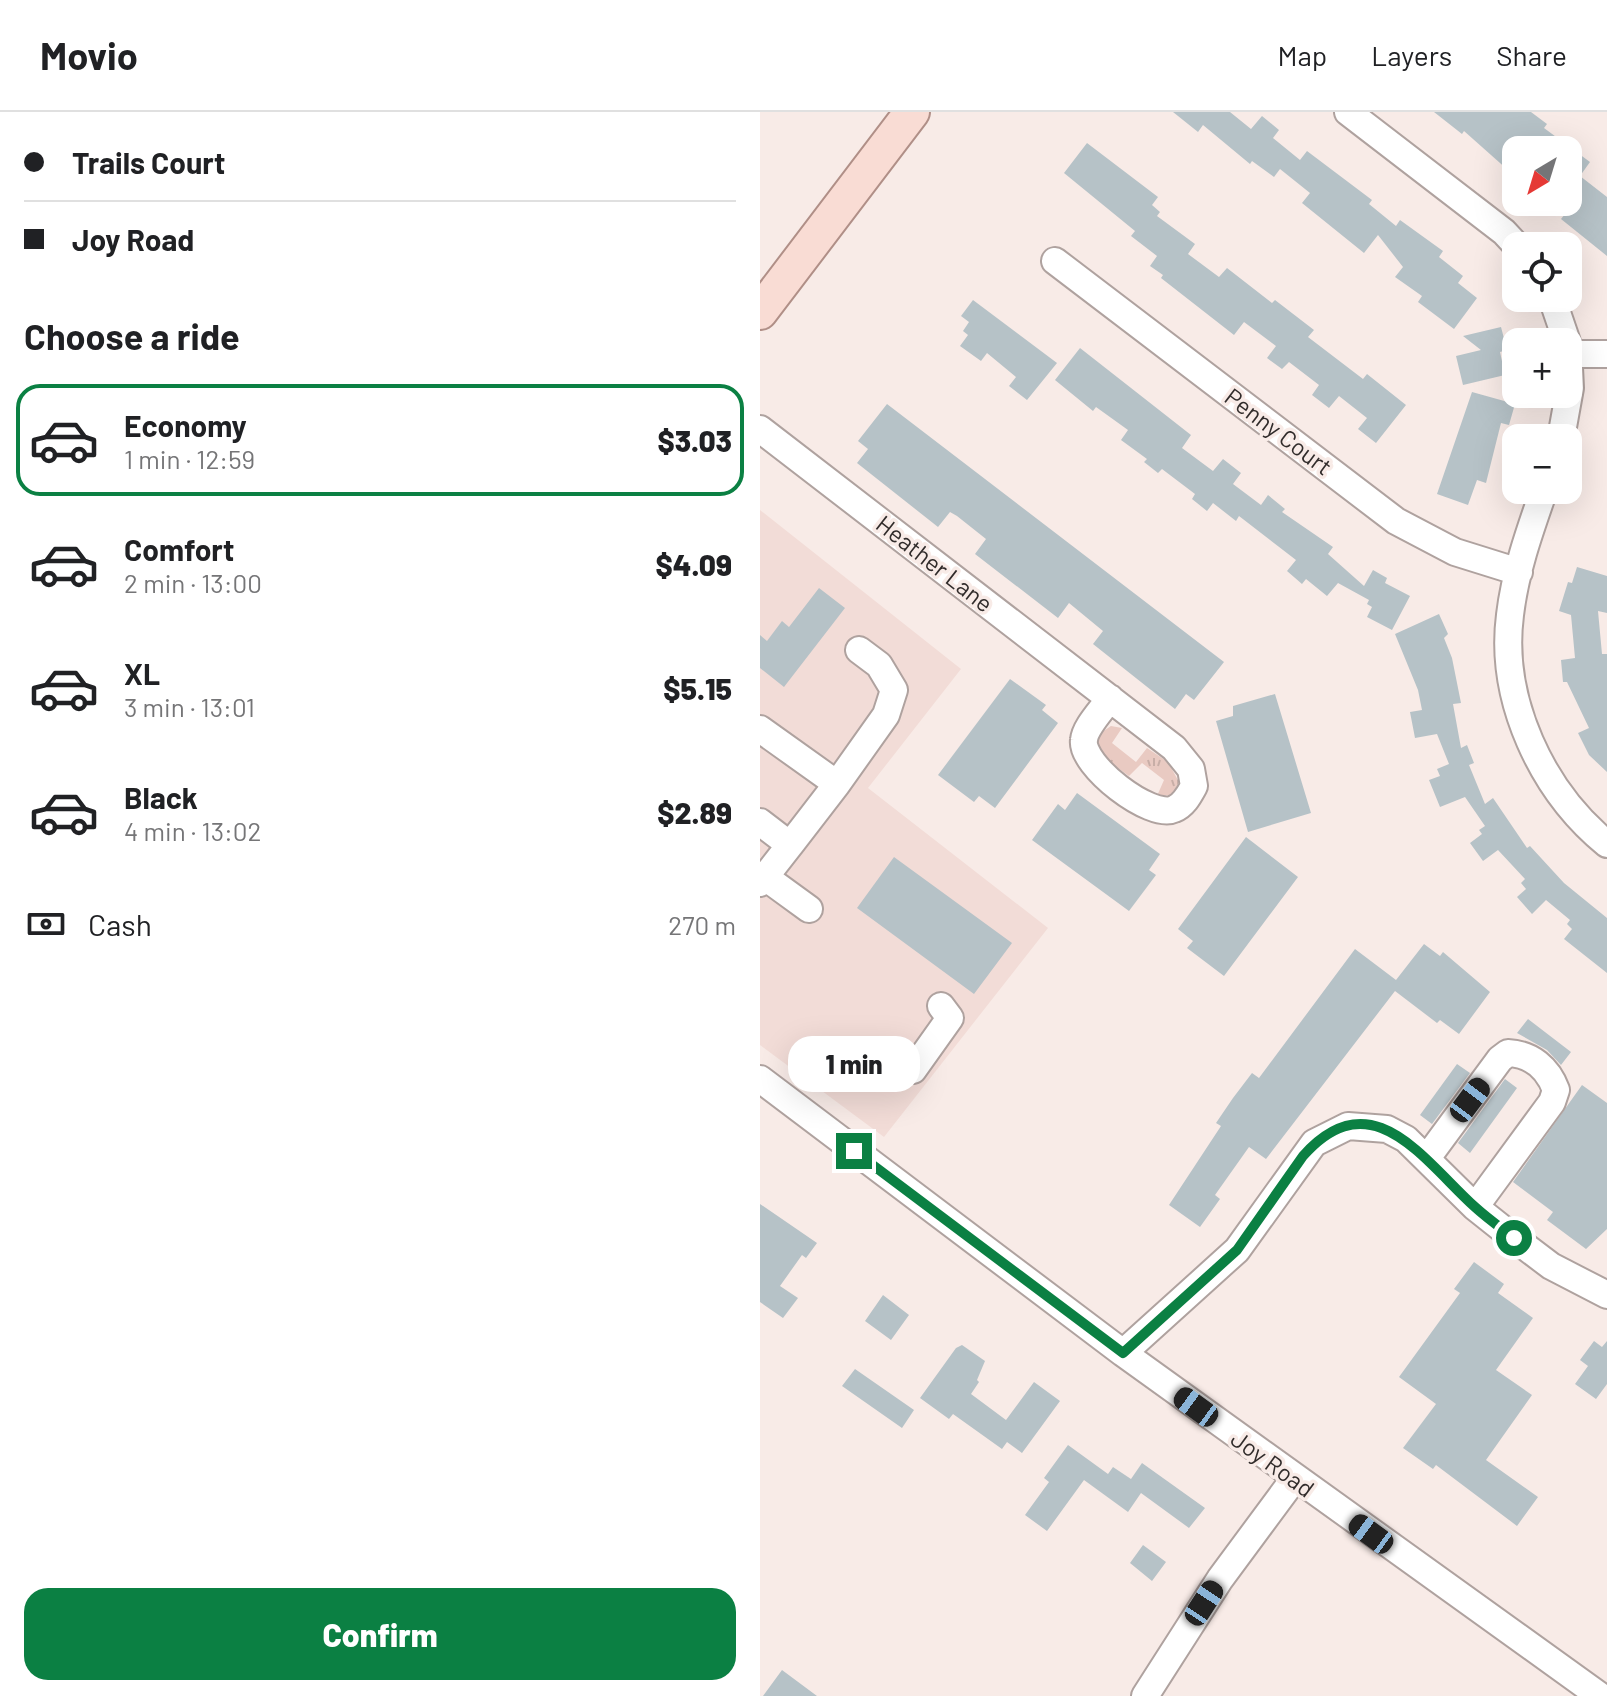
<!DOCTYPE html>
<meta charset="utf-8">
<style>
:root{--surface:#fff;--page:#f2f2f2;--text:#202124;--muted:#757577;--line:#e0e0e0;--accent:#0b8043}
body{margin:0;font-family:Barlow,sans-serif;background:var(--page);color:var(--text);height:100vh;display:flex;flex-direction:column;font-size:30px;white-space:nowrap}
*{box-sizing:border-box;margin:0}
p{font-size:26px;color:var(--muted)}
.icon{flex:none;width:44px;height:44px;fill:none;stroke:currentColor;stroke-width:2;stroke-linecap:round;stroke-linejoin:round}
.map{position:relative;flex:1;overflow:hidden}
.side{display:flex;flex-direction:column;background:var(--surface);width:760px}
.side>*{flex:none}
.guide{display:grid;align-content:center;height:176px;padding:0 24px;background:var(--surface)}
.needle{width:52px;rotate:218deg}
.controls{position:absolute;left:742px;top:24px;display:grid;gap:16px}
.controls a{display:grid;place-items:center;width:80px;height:80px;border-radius:16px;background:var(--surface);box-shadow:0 8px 32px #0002;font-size:40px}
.end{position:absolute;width:36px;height:36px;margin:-18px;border:10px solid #0b8043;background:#fff;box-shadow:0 0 0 4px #fff}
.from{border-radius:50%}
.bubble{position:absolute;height:56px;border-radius:24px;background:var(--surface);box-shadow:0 8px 32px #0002;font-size:26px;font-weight:800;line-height:56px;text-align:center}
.car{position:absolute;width:24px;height:48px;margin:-24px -12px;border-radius:10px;box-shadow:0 0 6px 2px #0007;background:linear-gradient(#222 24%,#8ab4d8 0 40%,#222 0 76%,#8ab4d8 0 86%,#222 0)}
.guide b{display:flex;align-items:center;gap:28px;height:76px;font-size:30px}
.guide b+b{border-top:2px solid var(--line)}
.guide i{width:20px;height:20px;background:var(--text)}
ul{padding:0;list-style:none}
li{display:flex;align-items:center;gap:24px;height:112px;margin:0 16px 12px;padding:0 8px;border:4px solid transparent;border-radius:24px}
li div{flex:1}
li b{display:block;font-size:30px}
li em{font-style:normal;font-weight:800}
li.on{border-color:var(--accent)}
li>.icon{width:72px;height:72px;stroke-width:1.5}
h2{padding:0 24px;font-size:36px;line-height:96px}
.pay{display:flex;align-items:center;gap:20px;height:88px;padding:0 24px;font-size:30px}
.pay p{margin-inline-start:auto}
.primary-button{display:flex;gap:16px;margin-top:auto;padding:16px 24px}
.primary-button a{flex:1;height:92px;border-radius:24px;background:var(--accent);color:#fff;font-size:32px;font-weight:800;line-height:92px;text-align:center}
header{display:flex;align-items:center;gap:48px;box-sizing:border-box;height:112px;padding:0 40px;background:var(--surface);border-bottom:2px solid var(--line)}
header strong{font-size:38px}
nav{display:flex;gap:44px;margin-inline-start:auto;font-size:28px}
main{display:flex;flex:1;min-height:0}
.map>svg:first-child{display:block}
.built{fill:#f2dcd7}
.grass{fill:url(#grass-tufts)}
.building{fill:#b6c2c7}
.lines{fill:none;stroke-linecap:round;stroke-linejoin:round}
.minor-casing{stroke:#afa29f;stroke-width:30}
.major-casing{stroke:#b08f87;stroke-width:38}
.minor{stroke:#fff;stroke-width:26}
.major{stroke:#f9dcd4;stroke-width:34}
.route{stroke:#0b8043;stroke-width:10}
.labels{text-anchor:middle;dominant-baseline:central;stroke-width:7;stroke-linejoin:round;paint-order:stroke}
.street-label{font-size:24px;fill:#312c2b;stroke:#f8ebe7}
</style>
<header>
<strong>Movio</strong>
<nav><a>Map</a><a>Layers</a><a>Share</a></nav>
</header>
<main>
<section class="side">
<div class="guide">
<b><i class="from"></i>Trails Court</b>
<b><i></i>Joy Road</b>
</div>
<h2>Choose a ride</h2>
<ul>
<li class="on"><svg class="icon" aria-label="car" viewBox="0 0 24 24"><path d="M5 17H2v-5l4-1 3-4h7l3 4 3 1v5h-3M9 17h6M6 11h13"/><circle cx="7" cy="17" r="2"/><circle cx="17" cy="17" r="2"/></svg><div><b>Economy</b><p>1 min · 12:59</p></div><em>$3.03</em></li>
<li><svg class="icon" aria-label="car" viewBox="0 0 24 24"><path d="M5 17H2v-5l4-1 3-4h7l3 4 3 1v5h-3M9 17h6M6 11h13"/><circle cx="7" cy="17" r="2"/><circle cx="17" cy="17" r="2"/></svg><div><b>Comfort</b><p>2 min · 13:00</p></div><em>$4.09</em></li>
<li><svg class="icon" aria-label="car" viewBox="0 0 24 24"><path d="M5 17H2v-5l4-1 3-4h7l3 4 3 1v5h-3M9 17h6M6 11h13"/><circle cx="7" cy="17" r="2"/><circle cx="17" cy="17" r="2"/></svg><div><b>XL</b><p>3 min · 13:01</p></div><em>$5.15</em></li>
<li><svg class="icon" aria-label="car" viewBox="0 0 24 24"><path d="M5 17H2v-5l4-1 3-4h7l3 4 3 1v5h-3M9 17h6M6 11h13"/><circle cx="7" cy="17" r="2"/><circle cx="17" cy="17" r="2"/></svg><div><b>Black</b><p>4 min · 13:02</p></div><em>$2.89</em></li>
</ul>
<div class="pay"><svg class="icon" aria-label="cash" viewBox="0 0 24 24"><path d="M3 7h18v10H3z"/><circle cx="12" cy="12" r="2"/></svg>Cash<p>270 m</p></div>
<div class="primary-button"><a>Confirm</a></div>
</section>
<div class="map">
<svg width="847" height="1584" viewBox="0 0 847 1584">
<defs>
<pattern id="grass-tufts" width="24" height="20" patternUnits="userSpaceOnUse" patternTransform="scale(2)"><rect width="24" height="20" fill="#e9cac2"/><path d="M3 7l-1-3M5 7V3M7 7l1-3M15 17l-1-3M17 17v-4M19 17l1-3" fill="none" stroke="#c8aea7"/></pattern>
</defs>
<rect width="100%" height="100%" fill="#f8ebe7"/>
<path class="built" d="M 0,398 L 201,557 L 108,676 L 288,816 L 124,1025 L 0,933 Z"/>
<path class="grass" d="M 351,614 L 362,616 L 352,631 L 376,650 L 387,636 L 408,650 L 419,670 L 412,683 L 397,684 L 404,668 L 382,651 L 369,664 L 341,644 L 337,629 L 342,620 Z"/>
<path class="building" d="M 413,0 L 470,0 L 491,17 L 502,4 L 519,18 L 513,26 L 540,48 L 547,39 L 612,88 L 609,92 L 636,114 L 640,108 L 683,139 L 679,145 L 703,164 L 698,171 L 717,186 L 694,217 L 658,190 L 662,184 L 635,165 L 643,155 L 618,123 L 604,141 L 542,91 L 550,81 L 520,57 L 514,65 L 492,49 L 490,52 L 443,13 L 438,20 Z
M 674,0 L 771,0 L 787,12 L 784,16 L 830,50 L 820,64 L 847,85 L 847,144 L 801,107 L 805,102 L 789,90 L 808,90 L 808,38 L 756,38 L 756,51 L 749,59 L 704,19 L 702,22 Z
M 327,31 L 398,85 L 392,93 L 400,100 L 397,104 L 435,132 L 428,142 L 459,165 L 467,156 L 512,191 L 515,188 L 554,218 L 548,225 L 603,267 L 607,262 L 646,293 L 616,331 L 598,317 L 607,306 L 579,284 L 569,296 L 552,283 L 559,273 L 529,250 L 522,257 L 507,246 L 516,234 L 484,210 L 474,223 L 401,166 L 403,163 L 390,154 L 397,144 L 371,124 L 375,119 L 304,61 Z
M 213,188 L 297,251 L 267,288 L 249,274 L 256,265 L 227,241 L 221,249 L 200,234 L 208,223 L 203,219 L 209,210 L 201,204 Z
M 741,215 L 747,238 L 740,240 L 745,263 L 703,273 L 696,244 L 721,238 L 703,224 Z
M 320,236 L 431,323 L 422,336 L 453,359 L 463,347 L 481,361 L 473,372 L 501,393 L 508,383 L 525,397 L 522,400 L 573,435 L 568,442 L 604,474 L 613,458 L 627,466 L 625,471 L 650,484 L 632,518 L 607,505 L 612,495 L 607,492 L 609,488 L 578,471 L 567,484 L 546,467 L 542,472 L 527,459 L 536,448 L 479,404 L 476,409 L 453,391 L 447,399 L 432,387 L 435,382 L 402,357 L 398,361 L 384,350 L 387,347 L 361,328 L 368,318 L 336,295 L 333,299 L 295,268 Z
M 712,280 L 755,292 L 749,313 L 741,311 L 726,371 L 717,368 L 708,393 L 677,382 Z
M 127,292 L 464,550 L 434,588 L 426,582 L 415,597 L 333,532 L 343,519 L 309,491 L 298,506 L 215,442 L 226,427 L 197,404 L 190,400 L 178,415 L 97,351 L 108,337 L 98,329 Z
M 817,455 L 847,464 L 847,501 L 838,499 L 842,542 L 847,542 L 847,660 L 829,643 L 818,621 L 829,616 L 807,570 L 803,570 L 801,548 L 815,546 L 811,503 L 799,499 L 808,470 L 812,471 Z
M 59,476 L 85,496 L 24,575 L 0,556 L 0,523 L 7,529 L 22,509 L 29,515 Z
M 679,502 L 688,522 L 684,526 L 692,546 L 701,591 L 693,592 L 701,636 L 707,633 L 714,651 L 709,653 L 725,692 L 733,686 L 767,736 L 770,734 L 804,771 L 847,806 L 847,861 L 804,827 L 812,817 L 807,812 L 810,808 L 786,788 L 772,802 L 757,785 L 766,777 L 761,771 L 765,767 L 738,738 L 723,749 L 710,731 L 722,722 L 719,718 L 725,714 L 705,685 L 680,695 L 669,668 L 680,664 L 677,657 L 689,652 L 677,622 L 655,626 L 650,600 L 662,598 L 658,578 L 635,522 Z
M 250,567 L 286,593 L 282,598 L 298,611 L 235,696 L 219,684 L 214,690 L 178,663 Z
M 515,582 L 551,701 L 488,720 L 456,609 L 473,604 L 473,594 Z
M 317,681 L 400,742 L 389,758 L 396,763 L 369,799 L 272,728 L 298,692 L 305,698 Z
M 486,725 L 538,765 L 464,864 L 427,836 L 433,829 L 418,817 Z
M 134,745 L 252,831 L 214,882 L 97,796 Z
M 664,832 L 680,844 L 683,840 L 730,880 L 699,922 L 680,908 L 677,911 L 635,879 L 506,1047 L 489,1035 L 455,1083 L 460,1087 L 440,1115 L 409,1093 L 461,1014 L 456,1011 L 473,986 L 492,961 L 499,966 L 595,837 L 636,868 Z
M 768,907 L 811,940 L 801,953 L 787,938 L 757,921 Z
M 697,952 L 710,961 L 672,1012 L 660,1003 Z
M 745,967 L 757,976 L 710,1041 L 698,1031 Z
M 822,973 L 847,991 L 847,1117 L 826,1137 L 787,1108 L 793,1100 L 753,1070 Z
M 0,1092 L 57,1131 L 46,1146 L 42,1143 L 20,1174 L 38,1186 L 23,1206 L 0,1190 Z
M 714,1150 L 744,1172 L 738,1181 L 773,1206 L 736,1258 L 772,1283 L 726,1348 L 778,1385 L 757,1414 L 676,1353 L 673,1357 L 643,1336 L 676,1292 L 639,1265 L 700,1181 L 694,1177 Z
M 123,1183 L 149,1203 L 131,1228 L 105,1209 Z
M 834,1229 L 842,1235 L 847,1229 L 847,1272 L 836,1287 L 815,1272 L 828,1254 L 820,1248 Z
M 202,1233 L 225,1249 L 217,1268 L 219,1270 L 211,1282 L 246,1308 L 274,1270 L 300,1289 L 262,1341 L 247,1330 L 242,1337 L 193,1302 L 189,1307 L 160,1286 L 196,1236 Z
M 95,1257 L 154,1298 L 142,1316 L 82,1274 Z
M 308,1333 L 348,1362 L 353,1355 L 371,1367 L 382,1351 L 445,1396 L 429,1416 L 381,1381 L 368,1400 L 324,1368 L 287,1419 L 265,1403 L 289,1370 L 284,1366 Z
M 383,1433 L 406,1450 L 392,1469 L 370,1451 Z
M 22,1558 L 57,1584 L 3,1584 Z"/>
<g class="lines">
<defs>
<path id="minor" d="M 588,0 L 744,120 L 757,134
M 295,149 L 636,409 L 695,440 L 759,460
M 792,186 L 807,230
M 809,242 L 847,242
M 0,317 L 414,636 L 431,657 L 434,674 C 429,683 424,693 414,697 C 391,708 320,653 324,628 C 325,615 342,598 350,586
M 801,326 L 810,276 L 808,235
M 784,378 C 770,418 755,460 750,503 C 739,588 782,679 847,732
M 0,617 L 77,672 L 30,733
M 77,672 L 126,603 L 134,578 L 119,553 L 99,538
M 0,710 L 30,733 L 5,765
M 0,771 L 5,765 L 49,797
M 153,958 L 190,906 L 181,894
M 0,967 L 363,1241 L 840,1584
M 667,1046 L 740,947 L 748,941 C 771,942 788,956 796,978 L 792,990 L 715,1095
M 363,1241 L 477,1138 L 554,1031 L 588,1014 L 627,1017 L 646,1027 L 715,1095 L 754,1126 L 791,1154 L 847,1183
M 385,1584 L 460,1467 L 534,1367"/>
<path id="major" d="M 0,200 L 152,0"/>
</defs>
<use href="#minor" class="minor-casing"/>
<use href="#major" class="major-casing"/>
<use href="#minor" class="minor"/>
<use href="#major" class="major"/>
</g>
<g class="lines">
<path class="route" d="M 94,1039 L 363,1241 L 477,1138 L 543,1044 C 612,966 664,1049 715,1095 C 727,1106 741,1116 754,1126"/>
</g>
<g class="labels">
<g class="street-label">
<text transform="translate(519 319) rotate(37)">Penny Court</text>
<text transform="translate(175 451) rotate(38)">Heather Lane</text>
<text transform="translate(513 1351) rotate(36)">Joy Road</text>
</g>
</g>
</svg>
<div class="controls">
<a><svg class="needle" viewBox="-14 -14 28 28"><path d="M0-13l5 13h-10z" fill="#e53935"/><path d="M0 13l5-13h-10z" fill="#757577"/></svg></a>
<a><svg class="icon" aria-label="locate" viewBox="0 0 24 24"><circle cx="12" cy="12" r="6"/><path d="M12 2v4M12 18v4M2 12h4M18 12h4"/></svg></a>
<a>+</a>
<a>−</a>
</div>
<i class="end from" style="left:754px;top:1126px"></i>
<i class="end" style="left:94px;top:1039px"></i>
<div class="bubble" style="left:28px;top:924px;width:132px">1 min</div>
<i class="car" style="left:710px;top:988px;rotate:37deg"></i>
<i class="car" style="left:436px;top:1295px;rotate:306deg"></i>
<i class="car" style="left:611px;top:1422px;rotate:306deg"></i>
<i class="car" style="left:444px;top:1491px;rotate:33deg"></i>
</div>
</main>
